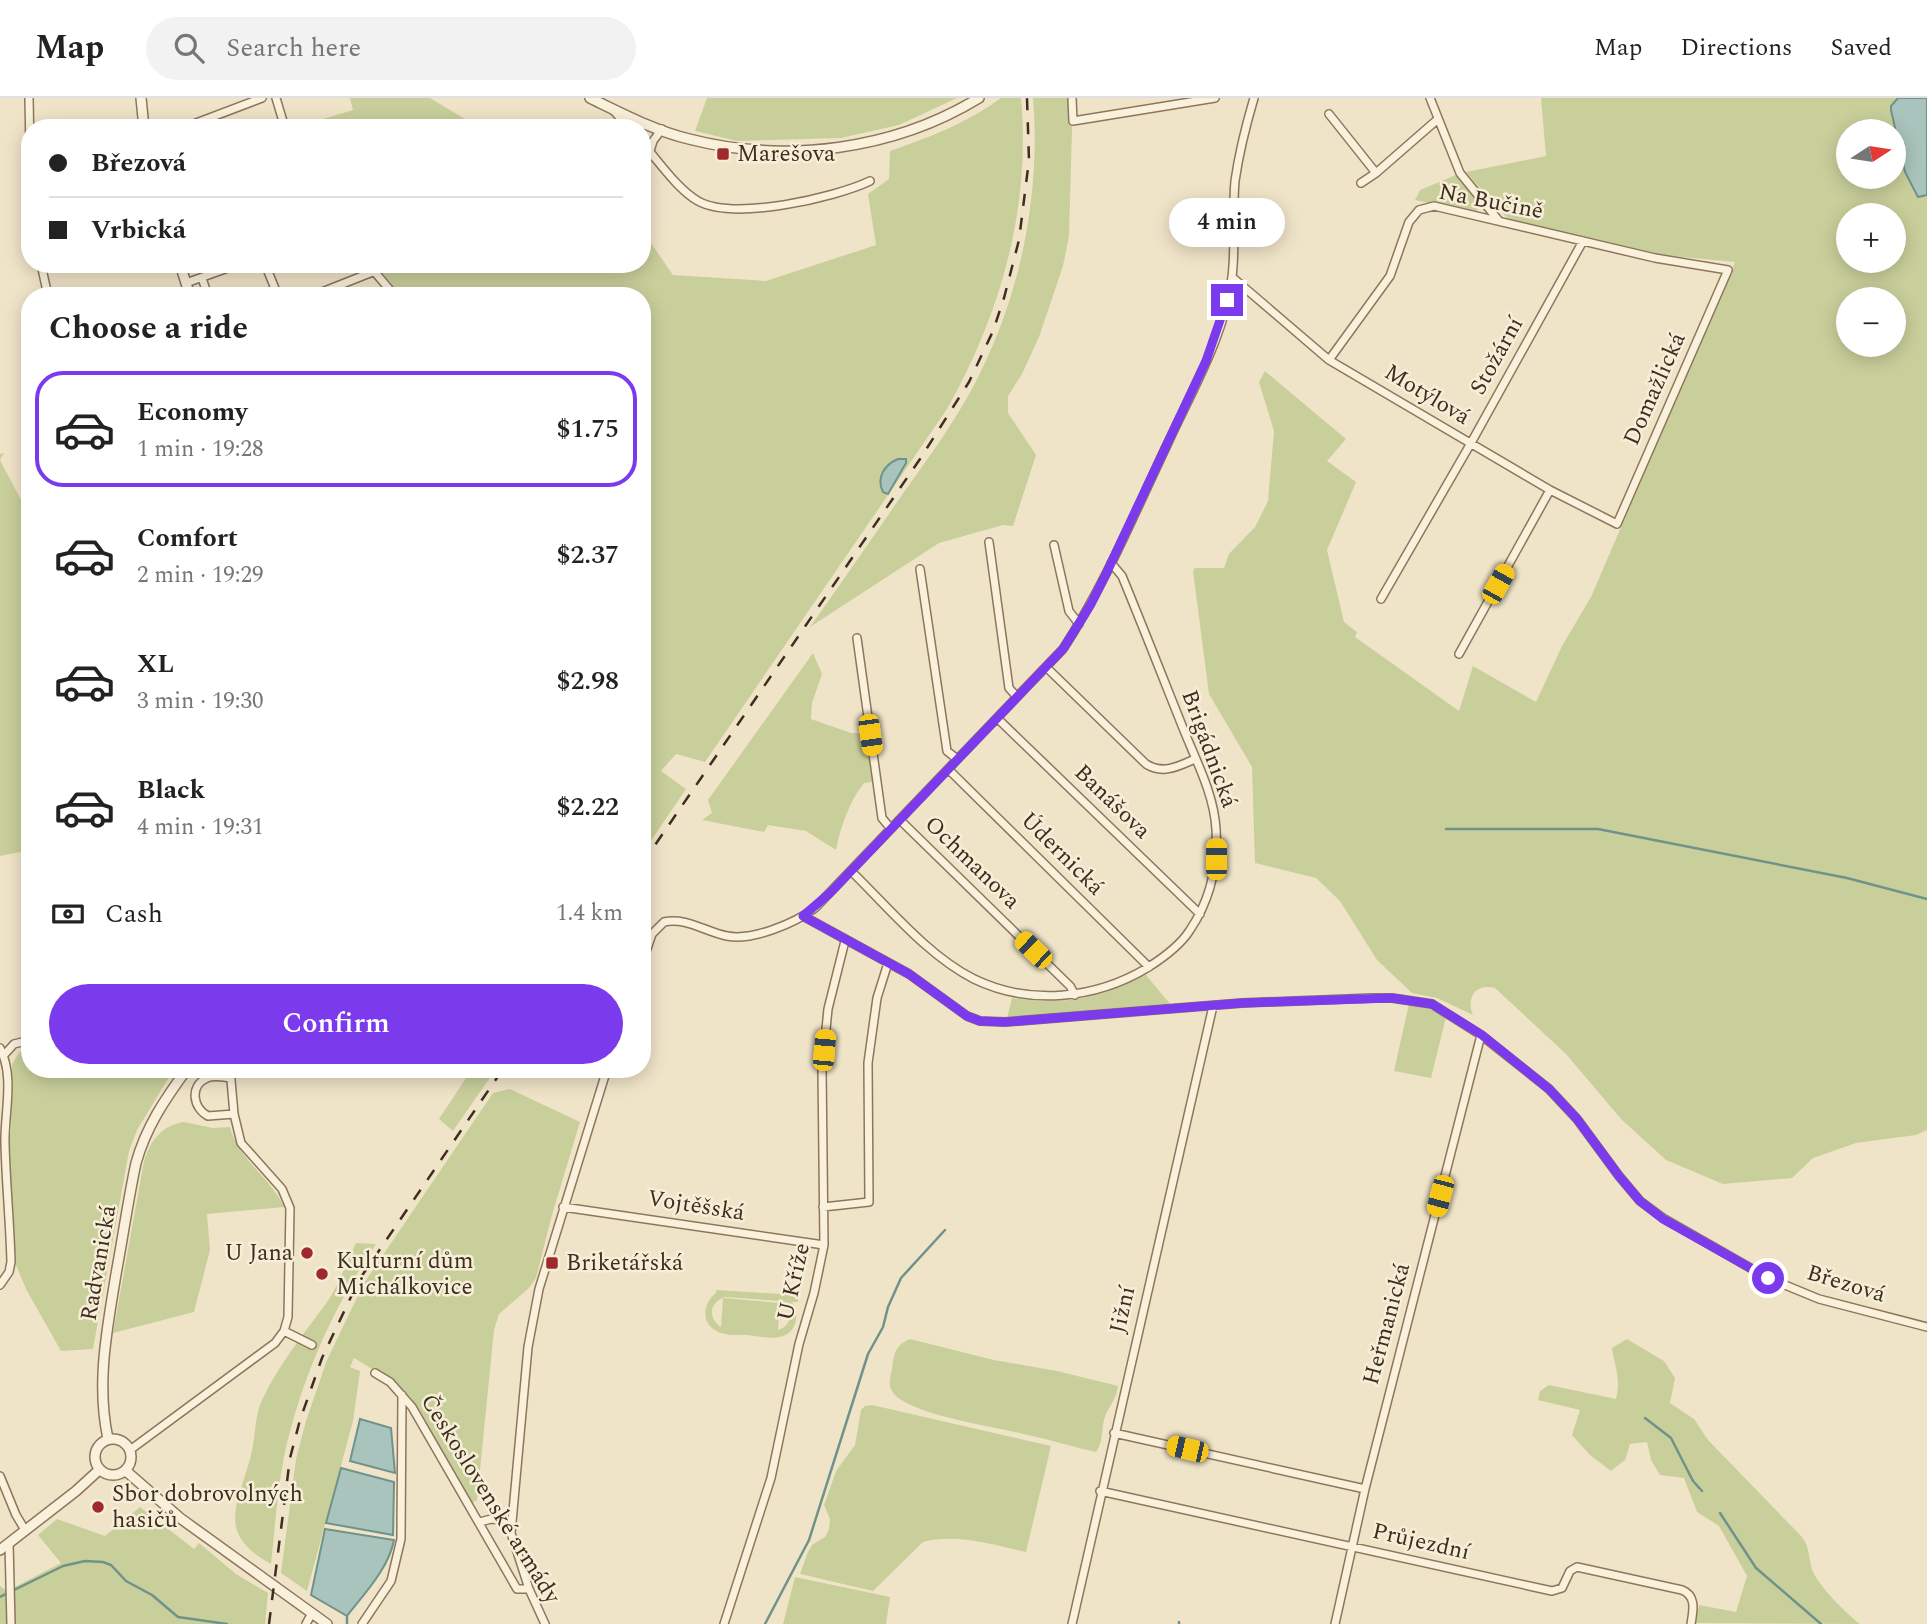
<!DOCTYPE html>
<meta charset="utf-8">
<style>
:root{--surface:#fff;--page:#f2f2f2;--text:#222;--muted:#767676;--line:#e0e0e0;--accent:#7c3aed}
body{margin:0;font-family:Spectral,serif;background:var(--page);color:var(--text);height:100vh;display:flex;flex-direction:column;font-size:26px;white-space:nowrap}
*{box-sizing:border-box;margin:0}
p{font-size:23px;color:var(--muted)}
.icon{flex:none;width:38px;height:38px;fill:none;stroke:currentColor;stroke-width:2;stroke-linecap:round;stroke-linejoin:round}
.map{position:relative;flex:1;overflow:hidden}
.drawer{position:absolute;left:21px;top:189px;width:630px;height:791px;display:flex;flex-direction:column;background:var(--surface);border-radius:28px;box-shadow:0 4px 18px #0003}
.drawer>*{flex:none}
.banner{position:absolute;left:21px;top:21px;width:630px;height:154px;border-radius:28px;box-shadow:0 4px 18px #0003;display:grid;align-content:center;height:154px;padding:0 28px;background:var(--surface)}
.needle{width:46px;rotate:78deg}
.tools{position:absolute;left:1836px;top:21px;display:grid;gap:14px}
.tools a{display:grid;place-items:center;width:70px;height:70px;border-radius:50%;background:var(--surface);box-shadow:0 4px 18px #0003;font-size:35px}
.end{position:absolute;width:32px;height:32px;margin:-16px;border:9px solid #7c3aed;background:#fff;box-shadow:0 0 0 4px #fff}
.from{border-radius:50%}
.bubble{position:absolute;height:49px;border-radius:24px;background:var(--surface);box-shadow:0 4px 18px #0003;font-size:23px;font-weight:600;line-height:49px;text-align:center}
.car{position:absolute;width:21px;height:42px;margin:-21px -10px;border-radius:9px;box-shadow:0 0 5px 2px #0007;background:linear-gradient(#f5c518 24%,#345 0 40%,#f5c518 0 76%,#345 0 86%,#f5c518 0)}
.banner b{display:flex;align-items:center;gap:24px;height:66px;font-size:26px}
.banner b+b{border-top:2px solid var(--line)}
.banner i{width:18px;height:18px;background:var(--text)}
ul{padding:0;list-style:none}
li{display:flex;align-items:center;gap:21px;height:116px;margin:0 14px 10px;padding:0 14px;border:4px solid transparent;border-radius:28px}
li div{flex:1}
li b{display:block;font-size:26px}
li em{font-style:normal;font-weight:600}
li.current{border-color:var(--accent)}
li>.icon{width:63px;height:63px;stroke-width:1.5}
h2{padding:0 28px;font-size:32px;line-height:84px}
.pay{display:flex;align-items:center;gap:18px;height:77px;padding:0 28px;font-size:26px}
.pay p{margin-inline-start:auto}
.cta{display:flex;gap:14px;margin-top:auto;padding:14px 28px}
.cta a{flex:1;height:80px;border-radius:42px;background:var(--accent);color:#fff;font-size:28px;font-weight:600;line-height:80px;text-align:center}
header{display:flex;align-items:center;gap:42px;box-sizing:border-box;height:98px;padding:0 35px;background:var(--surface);border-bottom:2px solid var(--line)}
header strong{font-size:33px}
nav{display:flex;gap:38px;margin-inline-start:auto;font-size:24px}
.search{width:490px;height:63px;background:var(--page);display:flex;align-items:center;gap:18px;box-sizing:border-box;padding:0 24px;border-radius:38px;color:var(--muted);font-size:26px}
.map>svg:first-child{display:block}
.green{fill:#c9cf9b;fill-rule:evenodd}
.water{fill:#a9c4bc;stroke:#6f938a;stroke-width:2}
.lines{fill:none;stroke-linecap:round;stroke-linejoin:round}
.stream{stroke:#6f938a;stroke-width:2.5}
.minor-casing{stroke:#8d765c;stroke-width:10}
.tertiary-casing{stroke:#8d765c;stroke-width:12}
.minor{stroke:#faf1dc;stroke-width:7}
.tertiary{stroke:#faf1dc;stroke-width:9}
.rail{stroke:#3d2e20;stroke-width:2.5;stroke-dasharray:12 12;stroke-linecap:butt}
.route{stroke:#7c3aed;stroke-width:9}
.poi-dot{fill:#9e2a2b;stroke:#f7eed8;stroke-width:2.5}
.labels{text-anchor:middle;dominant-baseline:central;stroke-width:5;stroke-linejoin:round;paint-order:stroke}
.poi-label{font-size:23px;fill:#3d2e20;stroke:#f7eed8;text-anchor:start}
.street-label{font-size:23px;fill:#3d2e20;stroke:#f7eed8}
</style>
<header>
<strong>Map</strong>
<div class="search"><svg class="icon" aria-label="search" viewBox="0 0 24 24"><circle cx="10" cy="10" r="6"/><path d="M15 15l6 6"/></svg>Search here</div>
<nav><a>Map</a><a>Directions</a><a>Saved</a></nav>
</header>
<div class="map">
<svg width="1927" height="1526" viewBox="0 0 1927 1526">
<rect width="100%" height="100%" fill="#f0e4c8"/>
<path class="green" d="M 350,0 L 430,0 L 480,30 L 293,30 L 353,12 Z
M 707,0 L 957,0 L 899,27 L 841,40 L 737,43 L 695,33 Z
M 1001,0 L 1021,0 C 1031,110 1001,215 947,311 L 705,664 L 676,656 L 661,673 L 686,691 L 642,756 L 642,198 L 402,198 L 375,166 L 642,166 L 642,132 L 673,177 L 766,183 L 876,147 L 868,96 L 889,81 L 890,53 C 930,39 967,25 1001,0 Z
M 1033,0 L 1070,0 L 1072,32 L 1069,138 L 1063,168 L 1039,239 L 1022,276 L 1008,298 L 1008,315 L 1036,357 L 1013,428 L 1003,427 L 939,445 L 810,529 C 842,484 873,439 904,394 C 929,359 954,325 974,287 C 1020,200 1041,99 1033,0 Z
M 1541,0 L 1927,0 L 1927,1032 L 1916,1037 L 1856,1045 L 1813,1060 L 1792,1080 L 1723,1086 L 1666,1062 L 1621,1021 L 1566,956 L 1495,890 C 1475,885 1466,900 1473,917 L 1437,900 L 1412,895 L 1377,862 L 1340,803 L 1316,780 L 1255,765 L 1252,669 L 1209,596 L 1193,473 L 1195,470 L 1224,470 L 1229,456 L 1255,429 L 1268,403 L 1274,333 L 1259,284 L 1265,273 L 1346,341 L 1327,363 L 1356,384 L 1327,452 L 1344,524 L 1357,534 L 1355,539 L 1459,613 L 1473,568 L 1536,604 L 1562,548 L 1591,499 L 1735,164 L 1661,157 L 1531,127 L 1508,120 L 1497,111 L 1466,74 L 1546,58 ZM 1848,33 L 1894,33 L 1894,79 L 1848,79 ZM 1848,117 L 1894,117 L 1894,163 L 1848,163 ZM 1848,201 L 1894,201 L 1894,247 L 1848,247 Z
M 1456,77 L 1481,107 L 1475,115 L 1415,102 L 1420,92 Z
M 4,355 L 0,362 L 30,419 L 30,752 L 0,758 L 0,356 Z
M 813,555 L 822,576 L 812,605 L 811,621 L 851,635 L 867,635 L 872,684 L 864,685 C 849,704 841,728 836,752 L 806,733 L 768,727 L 764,734 L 702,722 L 712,715 L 708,702 Z
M 1145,876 L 1171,907 L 1007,920 L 1012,900 C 1066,907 1097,902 1145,876 Z
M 1409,906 L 1426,909 L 1446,919 L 1431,980 L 1394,973 Z
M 30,946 L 30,971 L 174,971 L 137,1032 L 129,1053 L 93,1251 L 61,1253 L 26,1191 L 16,1167 L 6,1037 L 11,1035 L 12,966 L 19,955 Z
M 472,971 L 496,971 L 453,1033 L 439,1021 Z
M 510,991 L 580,1024 L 552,1117 L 536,1180 L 529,1190 L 499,1216 L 494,1232 L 477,1402 L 472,1405 L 411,1300 L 398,1287 L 354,1260 L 350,1269 L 360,1273 L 353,1323 L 307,1493 L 281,1475 L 296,1361 L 306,1323 L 327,1262 L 364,1185 L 493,995 Z
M 184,1024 L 213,1030 L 230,1029 C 238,1062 270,1078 284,1109 L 207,1116 L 210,1152 L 194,1214 L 113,1235 L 144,1063 C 151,1042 161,1028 184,1024 Z
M 356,1145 L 376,1146 C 333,1209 300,1284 284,1359 C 277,1394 275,1430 271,1466 C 214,1435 239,1405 251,1357 C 256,1338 254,1318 263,1300 C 278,1268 304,1235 325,1207 C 338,1189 346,1165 356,1145 Z
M 716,1192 L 798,1197 L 798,1204 L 792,1204 C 800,1217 797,1235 780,1239 C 770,1241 757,1238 747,1237 C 737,1237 723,1238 715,1232 C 700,1223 704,1204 716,1195 ZM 725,1199 L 781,1203 L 789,1211 C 792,1221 788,1229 778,1232 L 780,1205 L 723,1200 L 721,1229 C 707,1219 710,1204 725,1199 Z
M 910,1241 L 994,1262 L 1057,1273 L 1118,1288 C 1116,1301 1112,1304 1107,1314 C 1100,1327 1105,1342 1096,1354 C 1073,1349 1051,1342 1028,1337 C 997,1329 914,1318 894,1296 C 887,1288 890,1280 892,1271 C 894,1256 895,1247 910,1241 Z
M 1627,1241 L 1664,1263 L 1675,1280 L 1670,1305 L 1694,1321 L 1708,1342 L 1802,1439 C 1810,1450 1808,1458 1812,1471 C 1817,1487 1847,1516 1860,1526 L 1695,1525 L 1699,1507 L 1736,1514 L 1747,1478 L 1719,1428 L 1697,1414 L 1684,1380 L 1660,1377 L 1651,1362 L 1647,1344 L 1630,1346 L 1625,1362 L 1611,1373 L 1590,1357 L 1572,1337 L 1580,1312 L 1538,1302 L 1540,1293 L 1549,1287 L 1616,1301 C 1621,1282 1615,1269 1612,1250 Z
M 872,1307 L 1051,1348 L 1026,1454 C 994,1447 956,1435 923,1444 L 873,1493 L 800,1476 L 808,1454 L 812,1447 L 825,1439 L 829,1431 L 830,1421 L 824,1407 L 836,1373 L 855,1347 L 861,1312 L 865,1308 Z
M 140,1409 L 194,1451 L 199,1445 L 236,1476 L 268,1495 L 265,1526 L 0,1526 L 0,1488 L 7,1493 L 61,1465 L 38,1437 L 57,1421 L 105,1438 Z
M 795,1479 L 890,1499 L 886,1526 L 783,1526 Z"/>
<path class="water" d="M 1898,0 L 1927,0 L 1927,97 L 1918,99 L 1905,74 L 1891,12 L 1891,8 Z
M 898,361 L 906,361 L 906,365 L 888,396 L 883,394 C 876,380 884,367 898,361 Z
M 360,1321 L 391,1330 L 395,1375 L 350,1363 Z
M 341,1370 L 394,1384 L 393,1437 L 326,1425 Z
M 325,1431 L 394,1442 C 389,1470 364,1496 347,1518 L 311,1497 Z"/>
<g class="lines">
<path class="stream" d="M 1446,731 L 1598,731 L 1847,780 L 1927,801
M 1645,1320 L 1671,1340 L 1693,1383 L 1702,1393
M 1720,1415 L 1756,1470 L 1821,1526
M 0,1499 L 63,1468 L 85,1463 L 103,1464 L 111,1467 L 126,1483 L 152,1497 L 178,1519 L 227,1526
M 347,1518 L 347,1526
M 765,1526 L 809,1442 L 868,1256 L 883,1229 L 888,1209 L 901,1180 L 945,1132
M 1179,1526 L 1179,1524"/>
<defs>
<path id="minor" d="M 29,0 L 30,53
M 276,0 L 285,30
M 1072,0 L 1073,23 L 1215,0
M 1430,0 L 1460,75 L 1499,123
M 614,13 L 629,30
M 1329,16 L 1376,75 L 1438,21
M 183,30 L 262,0
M 642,45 C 659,63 676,90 698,103 C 734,123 834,100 870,83
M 650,53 L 653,43 L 662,31
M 1361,85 L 1376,75
M 41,166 L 48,198
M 265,166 L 278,198
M 368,166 L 395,198
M 1232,179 L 1329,262 L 1550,392 L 1617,426 L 1728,172 L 1655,160 L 1434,108 L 1419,112 L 1409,124 L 1390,178 L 1329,262
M 202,180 L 208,198
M 186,185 L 239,166
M 312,198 L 375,173
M 989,444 L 1009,590 L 1017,599
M 1054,447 L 1069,513 L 1079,526
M 920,471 L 947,653 L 957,661
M 1381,501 L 1471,345 L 1583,143
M 857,540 L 882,720 L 891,731
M 1459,556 L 1550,392
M 1046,569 L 1146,666 C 1163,677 1179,668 1195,661
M 997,620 L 1200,816
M 948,671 L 1149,869
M 900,722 L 1070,888 L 1075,897
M 851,773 C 888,809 928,858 974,881 C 1030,908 1095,901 1147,870 C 1163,860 1180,848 1190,832 C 1211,801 1218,767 1216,731 C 1214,696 1196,663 1183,630 C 1163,580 1143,529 1122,478 L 1111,465
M 803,818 L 909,876 L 967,918 L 980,923 L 1005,924 L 1242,905 L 1372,900 L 1392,900 L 1432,906 L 1481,937 L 1549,991 L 1577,1021 L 1619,1078 L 1640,1103 L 1663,1120 L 1768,1180 L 1819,1201 L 1927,1229
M 642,865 L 652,836 L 664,824 C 686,819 706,834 727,838 C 753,843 795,825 815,810 L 1063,551 C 1105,487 1134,416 1167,347 C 1191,294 1225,238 1232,179 C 1236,147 1232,115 1235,83 C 1239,55 1246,27 1254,0
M 0,950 C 15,979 4,1016 5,1046 C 6,1085 10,1125 11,1164 L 9,1174 L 0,1187
M 4,957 L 14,946 L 30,942
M 231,980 C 223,979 214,977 207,980 C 189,988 193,1010 208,1018 L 234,1016
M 563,1109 L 824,1147
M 823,1109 L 869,1104 L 868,965 L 877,900 L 888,865
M 284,1233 L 312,1247
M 375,1275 L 390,1284 L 412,1309 L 517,1491 L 529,1491
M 1114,1335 L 1365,1391
M 130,1352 L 275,1245 L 284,1233 L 288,1219 L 290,1110 L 282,1091 L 241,1045 L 234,1016 L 230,971
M 0,1378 L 16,1417 L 25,1432
M 1100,1393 L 1552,1493 L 1562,1490 L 1570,1473 L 1577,1469 L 1682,1492 C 1697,1498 1693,1513 1691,1526
M 480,1424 L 491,1421 L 512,1423
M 9,1445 L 11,1526
M 306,1526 L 312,1515
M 362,1526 L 391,1483 L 401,1441 L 402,1297
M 545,1526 L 529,1491 L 511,1435 L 528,1249 L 539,1191 L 607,971
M 724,1526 L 771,1380 L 799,1246 L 814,1195 L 824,1147 L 822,971 L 828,911 L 845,843
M 1072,1526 L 1213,908
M 1335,1526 L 1365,1391 L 1481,937"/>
<path id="tertiary" d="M 141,0 L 144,30
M 590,0 C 621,15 655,33 689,41 C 786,66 894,52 979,0
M 180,166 L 190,198
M95 1359a18 18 0 1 1 36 0a18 18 0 1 1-36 0Z
M 108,1341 C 96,1285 107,1232 116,1176 C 123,1139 128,1102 136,1065 C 146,1029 165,1001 187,971
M 126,1373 L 180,1420 L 327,1526
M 0,1452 L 76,1393 L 99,1372"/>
</defs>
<use href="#minor" class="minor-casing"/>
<use href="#tertiary" class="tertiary-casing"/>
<use href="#minor" class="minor"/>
<use href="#tertiary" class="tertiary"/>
<path class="rail" d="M 642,766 L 920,361 L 969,284 L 993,233 L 1004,200 L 1019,142 L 1029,62 L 1027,0
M 269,1526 L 290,1360 L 300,1322 L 322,1260 L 359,1182 L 503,971"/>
</g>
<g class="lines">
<path class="route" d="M 1227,202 L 1206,263 L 1105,478 L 1091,506 L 1063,551 L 830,795 L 803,818 L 909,876 L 967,918 L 980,923 L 1005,924 L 1242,905 L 1392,900 L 1432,906 L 1482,937 L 1549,991 L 1577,1021 L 1619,1078 L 1640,1103 L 1663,1121 L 1768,1180"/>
</g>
<g class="poi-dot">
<rect x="716" y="49" width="14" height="14" rx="3.5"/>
<circle cx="307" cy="1155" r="7"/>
<rect x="545" y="1158" width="14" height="14" rx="3.5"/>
<circle cx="322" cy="1176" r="7"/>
<circle cx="98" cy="1409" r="7"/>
</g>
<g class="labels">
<g class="poi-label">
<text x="737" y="56">Marešova</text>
<text x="293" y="1155" text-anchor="end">U Jana</text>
<text x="336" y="1163">Kulturní dům<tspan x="336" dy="26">Michálkovice</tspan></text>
<text x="566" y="1165">Briketářská</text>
<text x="112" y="1396">Sbor dobrovolných<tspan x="112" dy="26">hasičů</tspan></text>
</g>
<g class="street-label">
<text transform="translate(1491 104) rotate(11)">Na Bučině</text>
<text transform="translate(1497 258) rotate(-61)">Stožární</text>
<text transform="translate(1655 291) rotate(-66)">Domažlická</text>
<text transform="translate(1427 297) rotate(31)">Motýlová</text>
<text transform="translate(1209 651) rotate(70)">Brigádnická</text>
<text transform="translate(1112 704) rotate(44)">Banášova</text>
<text transform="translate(1062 756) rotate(45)">Údernická</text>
<text transform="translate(972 765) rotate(44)">Ochmanova</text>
<text transform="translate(696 1108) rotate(9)">Vojtěšská</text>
<text transform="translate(99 1165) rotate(-80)">Radvanická</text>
<text transform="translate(794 1184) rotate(-77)">U Kříže</text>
<text transform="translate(1846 1186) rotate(17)">Březová</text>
<text transform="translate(1123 1212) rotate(-77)">Jižní</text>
<text transform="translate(1387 1226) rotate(-75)">Heřmanická</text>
<text transform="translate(490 1401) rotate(58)">Československé armády</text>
<text transform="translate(1421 1444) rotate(13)">Průjezdní</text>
</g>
</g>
</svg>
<div class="tools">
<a><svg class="needle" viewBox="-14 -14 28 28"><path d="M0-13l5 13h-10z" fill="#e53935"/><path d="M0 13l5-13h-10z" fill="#767676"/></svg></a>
<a>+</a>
<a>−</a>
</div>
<i class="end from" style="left:1768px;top:1180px"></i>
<i class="end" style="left:1227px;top:202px"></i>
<div class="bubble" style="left:1169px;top:100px;width:116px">4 min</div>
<i class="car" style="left:1498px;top:486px;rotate:29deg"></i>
<i class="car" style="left:870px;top:637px;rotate:172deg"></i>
<i class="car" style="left:1216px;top:761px;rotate:0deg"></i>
<i class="car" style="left:1033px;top:852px;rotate:314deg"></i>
<i class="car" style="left:824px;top:952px;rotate:5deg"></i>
<i class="car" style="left:1440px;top:1098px;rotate:195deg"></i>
<i class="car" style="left:1187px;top:1351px;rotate:283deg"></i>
<div class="banner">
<b><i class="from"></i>Březová</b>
<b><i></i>Vrbická</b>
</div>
<section class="drawer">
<h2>Choose a ride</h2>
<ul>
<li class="current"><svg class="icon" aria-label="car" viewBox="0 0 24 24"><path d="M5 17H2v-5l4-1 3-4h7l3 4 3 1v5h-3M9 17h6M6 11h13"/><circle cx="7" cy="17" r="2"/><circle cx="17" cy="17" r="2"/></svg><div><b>Economy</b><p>1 min · 19:28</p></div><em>$1.75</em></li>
<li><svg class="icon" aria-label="car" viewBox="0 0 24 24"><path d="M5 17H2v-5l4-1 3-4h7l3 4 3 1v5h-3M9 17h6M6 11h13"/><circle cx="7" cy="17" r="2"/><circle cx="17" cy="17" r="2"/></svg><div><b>Comfort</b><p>2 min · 19:29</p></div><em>$2.37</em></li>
<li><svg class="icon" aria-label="car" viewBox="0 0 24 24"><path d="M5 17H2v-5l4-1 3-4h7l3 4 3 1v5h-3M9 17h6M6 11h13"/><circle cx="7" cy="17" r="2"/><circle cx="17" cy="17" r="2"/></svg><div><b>XL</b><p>3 min · 19:30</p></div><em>$2.98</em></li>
<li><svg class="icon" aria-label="car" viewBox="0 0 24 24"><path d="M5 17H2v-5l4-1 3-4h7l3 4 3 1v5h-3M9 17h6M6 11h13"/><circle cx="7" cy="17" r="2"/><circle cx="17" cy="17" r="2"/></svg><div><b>Black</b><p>4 min · 19:31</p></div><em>$2.22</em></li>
</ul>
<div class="pay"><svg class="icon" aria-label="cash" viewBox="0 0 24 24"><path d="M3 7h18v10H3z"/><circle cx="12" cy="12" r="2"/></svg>Cash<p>1.4 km</p></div>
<div class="cta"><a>Confirm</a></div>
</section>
</div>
